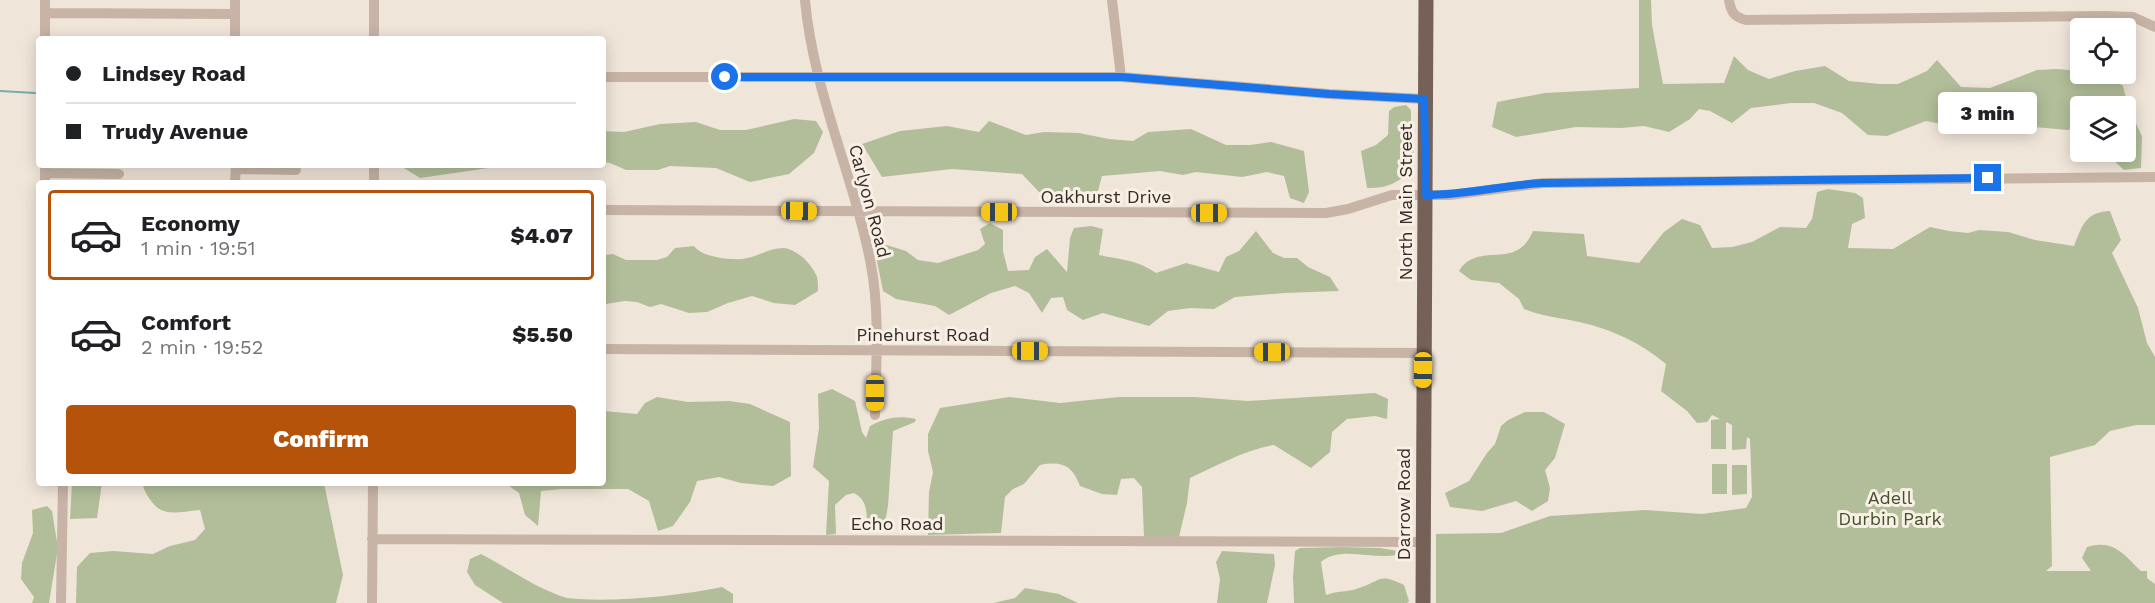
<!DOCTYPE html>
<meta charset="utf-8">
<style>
:root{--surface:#fff;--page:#f6f6f6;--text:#202124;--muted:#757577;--line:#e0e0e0;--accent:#b45309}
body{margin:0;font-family:"Work Sans",sans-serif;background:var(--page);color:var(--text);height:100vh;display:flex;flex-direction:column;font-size:22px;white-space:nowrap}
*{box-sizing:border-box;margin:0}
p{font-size:20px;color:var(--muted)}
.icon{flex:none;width:33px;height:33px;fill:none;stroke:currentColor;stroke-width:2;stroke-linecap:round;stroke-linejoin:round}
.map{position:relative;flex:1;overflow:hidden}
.details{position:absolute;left:36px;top:180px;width:570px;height:306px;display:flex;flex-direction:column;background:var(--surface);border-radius:6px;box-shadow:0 3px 15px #0003}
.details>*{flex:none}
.top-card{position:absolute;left:36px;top:36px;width:570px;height:132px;border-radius:6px;box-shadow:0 3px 15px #0003;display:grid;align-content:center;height:132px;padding:0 30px;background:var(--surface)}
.buttons{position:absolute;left:2070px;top:18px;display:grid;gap:12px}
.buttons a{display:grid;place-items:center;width:66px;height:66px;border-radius:6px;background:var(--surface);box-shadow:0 3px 15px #0003;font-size:30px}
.end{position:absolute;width:27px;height:27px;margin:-14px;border:8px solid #1a73e8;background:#fff;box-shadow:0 0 0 3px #fff}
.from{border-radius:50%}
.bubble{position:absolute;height:42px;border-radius:6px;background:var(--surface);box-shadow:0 3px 15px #0003;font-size:20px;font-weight:800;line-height:42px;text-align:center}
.car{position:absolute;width:18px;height:36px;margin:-18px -9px;border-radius:8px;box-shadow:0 0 4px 2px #0007;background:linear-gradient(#f5c518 24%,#345 0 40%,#f5c518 0 76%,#345 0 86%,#f5c518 0)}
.top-card b{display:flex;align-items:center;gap:21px;height:57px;font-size:22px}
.top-card b+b{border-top:2px solid var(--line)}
.top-card i{width:15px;height:15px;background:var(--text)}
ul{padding:10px 0 0;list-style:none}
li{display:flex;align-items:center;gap:18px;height:90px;margin:0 12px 9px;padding:0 18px;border:3px solid transparent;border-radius:6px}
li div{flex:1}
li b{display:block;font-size:22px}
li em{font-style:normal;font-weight:800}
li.current{border-color:var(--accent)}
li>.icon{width:54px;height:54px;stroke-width:1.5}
.primary-button{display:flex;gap:12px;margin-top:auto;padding:12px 30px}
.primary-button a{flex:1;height:69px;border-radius:6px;background:var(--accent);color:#fff;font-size:24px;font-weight:800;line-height:69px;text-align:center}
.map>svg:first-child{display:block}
.green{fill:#b2be9a}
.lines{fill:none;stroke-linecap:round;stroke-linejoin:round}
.stream{stroke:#79aaac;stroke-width:2}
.minor{stroke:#c7b4a6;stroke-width:10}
.primary{stroke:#756158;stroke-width:15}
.route{stroke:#1a73e8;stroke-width:8}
.labels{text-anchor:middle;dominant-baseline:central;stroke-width:6;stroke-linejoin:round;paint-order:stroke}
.street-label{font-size:18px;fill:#342a26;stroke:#f8efe5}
.park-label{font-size:18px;fill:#44512b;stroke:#f8efe5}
</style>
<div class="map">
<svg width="2155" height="603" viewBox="0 0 2155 603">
<rect width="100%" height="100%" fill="#f0e5d9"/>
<path class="green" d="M 1639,0 L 1651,0 L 1652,25 L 1663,84 L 1724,83 L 1734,56 L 1748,70 L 1769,79 L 1795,71 L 1825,66 L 1849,81 L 1880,84 L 1898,84 L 1927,71 L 1937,60 L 1961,87 L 1990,88 L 2037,70 L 2057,69 L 2080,71 L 2080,74 L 2107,74 L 2123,86 L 2129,109 L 2142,136 L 2141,168 L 2124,170 L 2111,158 L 2110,152 L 2126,152 L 2126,106 L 2080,106 L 2080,124 L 2068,130 L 2034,127 L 1947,125 L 1926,121 L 1887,136 L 1868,135 L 1842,113 L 1814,103 L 1791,103 L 1751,108 L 1732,123 L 1710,111 L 1699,109 L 1690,119 L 1669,132 L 1644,126 L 1621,128 L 1576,127 L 1516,137 L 1492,127 L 1497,102 L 1545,93 L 1639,88 Z
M 1406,105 L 1411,110 C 1411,120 1411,130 1412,139 C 1414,158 1418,169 1399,180 C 1389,187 1379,188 1367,188 L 1361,151 L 1376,145 L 1388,135 L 1389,111 L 1394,107 Z
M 794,119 L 816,121 L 823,132 L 814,153 L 789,174 L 750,182 L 716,168 L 670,166 L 658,170 L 626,170 L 610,163 L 603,162 L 603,131 L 624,132 L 660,124 L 696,122 L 720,130 L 746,130 Z
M 989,121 L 1026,135 L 1044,132 L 1079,133 L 1109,139 L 1133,141 L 1148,132 L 1191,129 L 1226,145 L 1250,145 L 1271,142 L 1304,151 L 1309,192 L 1304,203 L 1290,198 L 1284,176 L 1267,172 L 1242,177 L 1196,172 L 1183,175 L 1160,171 L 1102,176 L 1095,202 L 1039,192 L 1022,174 L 952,169 L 882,177 L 862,144 L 900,131 L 947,126 L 979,132 Z
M 399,165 L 509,165 L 420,178 Z
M 1828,189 L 1855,193 L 1863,198 L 1865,218 L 1852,224 L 1848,248 L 1893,249 L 1930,227 L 1949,231 L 1968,233 L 1979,230 L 2008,232 L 2035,240 L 2074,246 C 2082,226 2085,212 2110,211 L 2121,240 L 2112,253 L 2138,308 L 2147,343 L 2155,357 L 2155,425 L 2136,425 L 2110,431 L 2095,445 L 2050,457 L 2052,566 L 2046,571 L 2091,571 L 2082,558 L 2087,547 C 2114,539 2123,554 2141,571 L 2147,571 L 2147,578 L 2155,584 L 2155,603 L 1436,603 L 1436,534 L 1501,533 L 1550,516 L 1645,510 L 1702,514 L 1746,508 L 1752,497 L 1750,439 L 1747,437 L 1746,449 L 1732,450 L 1732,425 L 1726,422 L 1726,449 L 1711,449 L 1711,420 L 1720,419 L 1712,415 L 1707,422 L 1697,423 L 1687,411 L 1661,391 L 1666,364 C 1640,342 1607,327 1574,321 C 1556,317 1541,316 1524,309 L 1519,299 L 1499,283 L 1471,280 L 1459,271 C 1478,240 1516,272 1533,231 L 1584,234 L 1587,256 L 1639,263 L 1664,232 L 1682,219 L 1700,225 L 1712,248 L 1732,247 L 1752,242 L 1780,227 L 1806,228 L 1812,219 L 1817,192 Z
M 990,223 L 1003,230 L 1003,251 L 1008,271 L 1029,270 L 1035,257 L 1047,249 L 1067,272 L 1070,238 L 1074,228 L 1091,226 L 1103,229 L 1099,255 C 1121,260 1136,259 1156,273 L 1186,263 L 1219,272 L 1226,257 L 1239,251 L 1256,231 L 1273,253 L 1284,258 L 1297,258 L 1308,267 L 1330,277 L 1339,291 L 1284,293 L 1235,297 L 1214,309 L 1190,308 L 1168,311 L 1149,326 L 1103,313 L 1083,320 L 1067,310 L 1063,297 L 1051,298 L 1042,313 L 1029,293 L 1015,286 L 991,293 L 949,315 L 935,306 L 896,299 L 883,291 L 876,256 L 880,243 L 906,251 L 918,260 L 938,263 L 978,250 L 985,244 L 980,229 Z
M 694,246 C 702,257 728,260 742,259 C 755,258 769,248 783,248 C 797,249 812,264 817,277 C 818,281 818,287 818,291 L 795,305 L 774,303 L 752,296 L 728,303 L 707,312 L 689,313 L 661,304 L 650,307 L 637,302 L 625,301 L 606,304 L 603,309 L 603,255 L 613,254 L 626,260 L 657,260 L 667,257 L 675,248 Z
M 832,389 L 855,401 L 862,432 L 866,438 L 870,426 C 885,418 899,415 916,419 L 915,422 L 893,431 L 888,506 L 884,528 L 867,533 C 866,516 870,502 854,493 L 846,495 L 835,505 L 836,534 L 826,535 L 829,481 L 813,467 L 819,428 L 818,394 Z
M 1375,393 L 1388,399 L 1387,419 L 1375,416 L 1347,419 L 1332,432 L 1330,452 L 1311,468 L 1274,445 C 1245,450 1217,466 1190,478 L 1187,503 L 1179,537 L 1144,537 L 1142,487 L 1134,478 L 1121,479 L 1117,495 L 1102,494 L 1080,486 C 1072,465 1062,461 1040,465 L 1024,484 L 1013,489 L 1005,497 L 1001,533 L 928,535 L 929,492 L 933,472 L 928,451 L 928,434 L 940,408 L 1009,397 L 1060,403 L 1119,397 L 1194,397 L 1248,401 Z
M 657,397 L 688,402 L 729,401 L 750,404 L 790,422 L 791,476 L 773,486 L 741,483 L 719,477 L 697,481 L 690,502 L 673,526 L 658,531 L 649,501 L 628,489 L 562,489 L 541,491 L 538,526 L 525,515 L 519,493 L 505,483 L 603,483 L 603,411 L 637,414 L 645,403 Z
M 1525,412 L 1544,412 L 1565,424 L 1555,458 L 1545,470 L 1550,488 L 1548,501 L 1532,511 L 1516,501 L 1482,511 L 1450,507 L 1445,493 L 1469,481 L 1487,453 L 1495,444 L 1501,426 L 1508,420 Z
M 1712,464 L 1727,464 L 1727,494 L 1712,494 Z
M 1732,465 L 1747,465 L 1747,494 L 1732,495 Z
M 72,483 L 102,483 L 97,518 L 70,519 Z
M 148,483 L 324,483 L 343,575 L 336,603 L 76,603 L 77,567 L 90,553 L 113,551 L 153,554 L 170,546 L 195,540 L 205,529 L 200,510 C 170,513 158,519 143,487 Z
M 47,506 L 52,511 L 58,548 L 49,603 L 32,603 L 34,597 L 21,579 L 22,563 L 33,533 L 32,510 Z
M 1342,547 L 1380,548 L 1398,551 L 1396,555 C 1373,560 1340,545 1321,562 L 1326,595 C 1336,591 1349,592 1359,588 C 1383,580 1378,573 1404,585 L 1409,601 L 1407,603 L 1294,603 L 1293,577 L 1295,551 L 1300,548 Z
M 1222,551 L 1274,554 L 1275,565 L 1267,603 L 1217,603 L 1220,579 L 1216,562 Z
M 481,554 C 508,568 539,590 567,598 C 611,603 678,596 722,587 L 733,594 L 733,603 L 503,603 L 475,585 L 467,572 L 470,559 Z
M 1025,588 L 1059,594 L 1078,603 L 993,603 L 1015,598 Z"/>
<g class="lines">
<path class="stream" d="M 0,91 L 35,93"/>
<path class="minor" d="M 374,0 L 374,39
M 805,0 C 813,91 854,176 871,265 C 880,313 876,365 875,415
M 1112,0 L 1121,77
M 1729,0 C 1731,12 1734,17 1746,20 L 2104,16 L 2133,17 L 2155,27
M 45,13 L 235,14
M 45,39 L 45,0
M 235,39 L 235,0
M 603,77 L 1121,77 L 1329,94 L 1424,99
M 236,169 L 296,170
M 45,173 L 119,174
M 45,183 L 45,165
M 235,183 L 236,165
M 374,183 L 374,165
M 603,210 L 1326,213 L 1348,209 L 1392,195 L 1450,195 L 1543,183 L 2155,177
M 603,349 L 1423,353
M 372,539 L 1423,542
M 61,603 L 63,483
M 372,603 L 373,483"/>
<path class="primary" d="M 1423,603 L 1426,0"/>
</g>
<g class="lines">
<path class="route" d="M 725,77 L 1121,77 L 1329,94 L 1424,99 L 1426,195 C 1466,195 1504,185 1543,183 L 1988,178"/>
</g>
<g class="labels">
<g class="street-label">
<text x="1106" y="196">Oakhurst Drive</text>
<text transform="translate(870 201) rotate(75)">Carlyon Road</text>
<text transform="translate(1405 202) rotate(-90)">North Main Street</text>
<text x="923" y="334">Pinehurst Road</text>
<text transform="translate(1403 504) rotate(-90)">Darrow Road</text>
<text x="897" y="523">Echo Road</text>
</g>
<g class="park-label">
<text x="1890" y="497">Adell<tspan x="1890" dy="21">Durbin Park</tspan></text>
</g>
</g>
</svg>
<div class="buttons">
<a><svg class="icon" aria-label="locate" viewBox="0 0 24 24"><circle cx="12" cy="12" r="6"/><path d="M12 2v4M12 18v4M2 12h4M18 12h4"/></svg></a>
<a><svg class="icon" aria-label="layers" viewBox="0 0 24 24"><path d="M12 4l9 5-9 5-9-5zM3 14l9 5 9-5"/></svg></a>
</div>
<i class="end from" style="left:725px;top:77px"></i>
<i class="end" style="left:1988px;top:178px"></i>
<div class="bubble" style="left:1938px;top:92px;width:99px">3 min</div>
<i class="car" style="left:799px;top:211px;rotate:91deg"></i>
<i class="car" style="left:999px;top:212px;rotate:270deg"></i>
<i class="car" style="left:1209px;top:213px;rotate:90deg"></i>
<i class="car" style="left:1030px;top:351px;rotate:90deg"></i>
<i class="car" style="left:1272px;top:352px;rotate:270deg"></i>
<i class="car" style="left:1423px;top:370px;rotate:181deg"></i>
<i class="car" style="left:875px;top:393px;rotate:180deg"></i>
<div class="top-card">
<b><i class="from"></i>Lindsey Road</b>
<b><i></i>Trudy Avenue</b>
</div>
<section class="details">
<ul>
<li class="current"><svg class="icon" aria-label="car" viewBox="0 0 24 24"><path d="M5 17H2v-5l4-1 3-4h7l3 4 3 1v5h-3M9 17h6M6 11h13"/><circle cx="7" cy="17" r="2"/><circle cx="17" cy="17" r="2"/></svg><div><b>Economy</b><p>1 min · 19:51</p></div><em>$4.07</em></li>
<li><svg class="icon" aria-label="car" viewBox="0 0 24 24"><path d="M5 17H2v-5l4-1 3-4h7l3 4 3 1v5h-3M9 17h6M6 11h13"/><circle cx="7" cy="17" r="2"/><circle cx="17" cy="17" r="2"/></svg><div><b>Comfort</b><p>2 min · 19:52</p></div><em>$5.50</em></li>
</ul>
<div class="primary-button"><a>Confirm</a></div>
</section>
</div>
